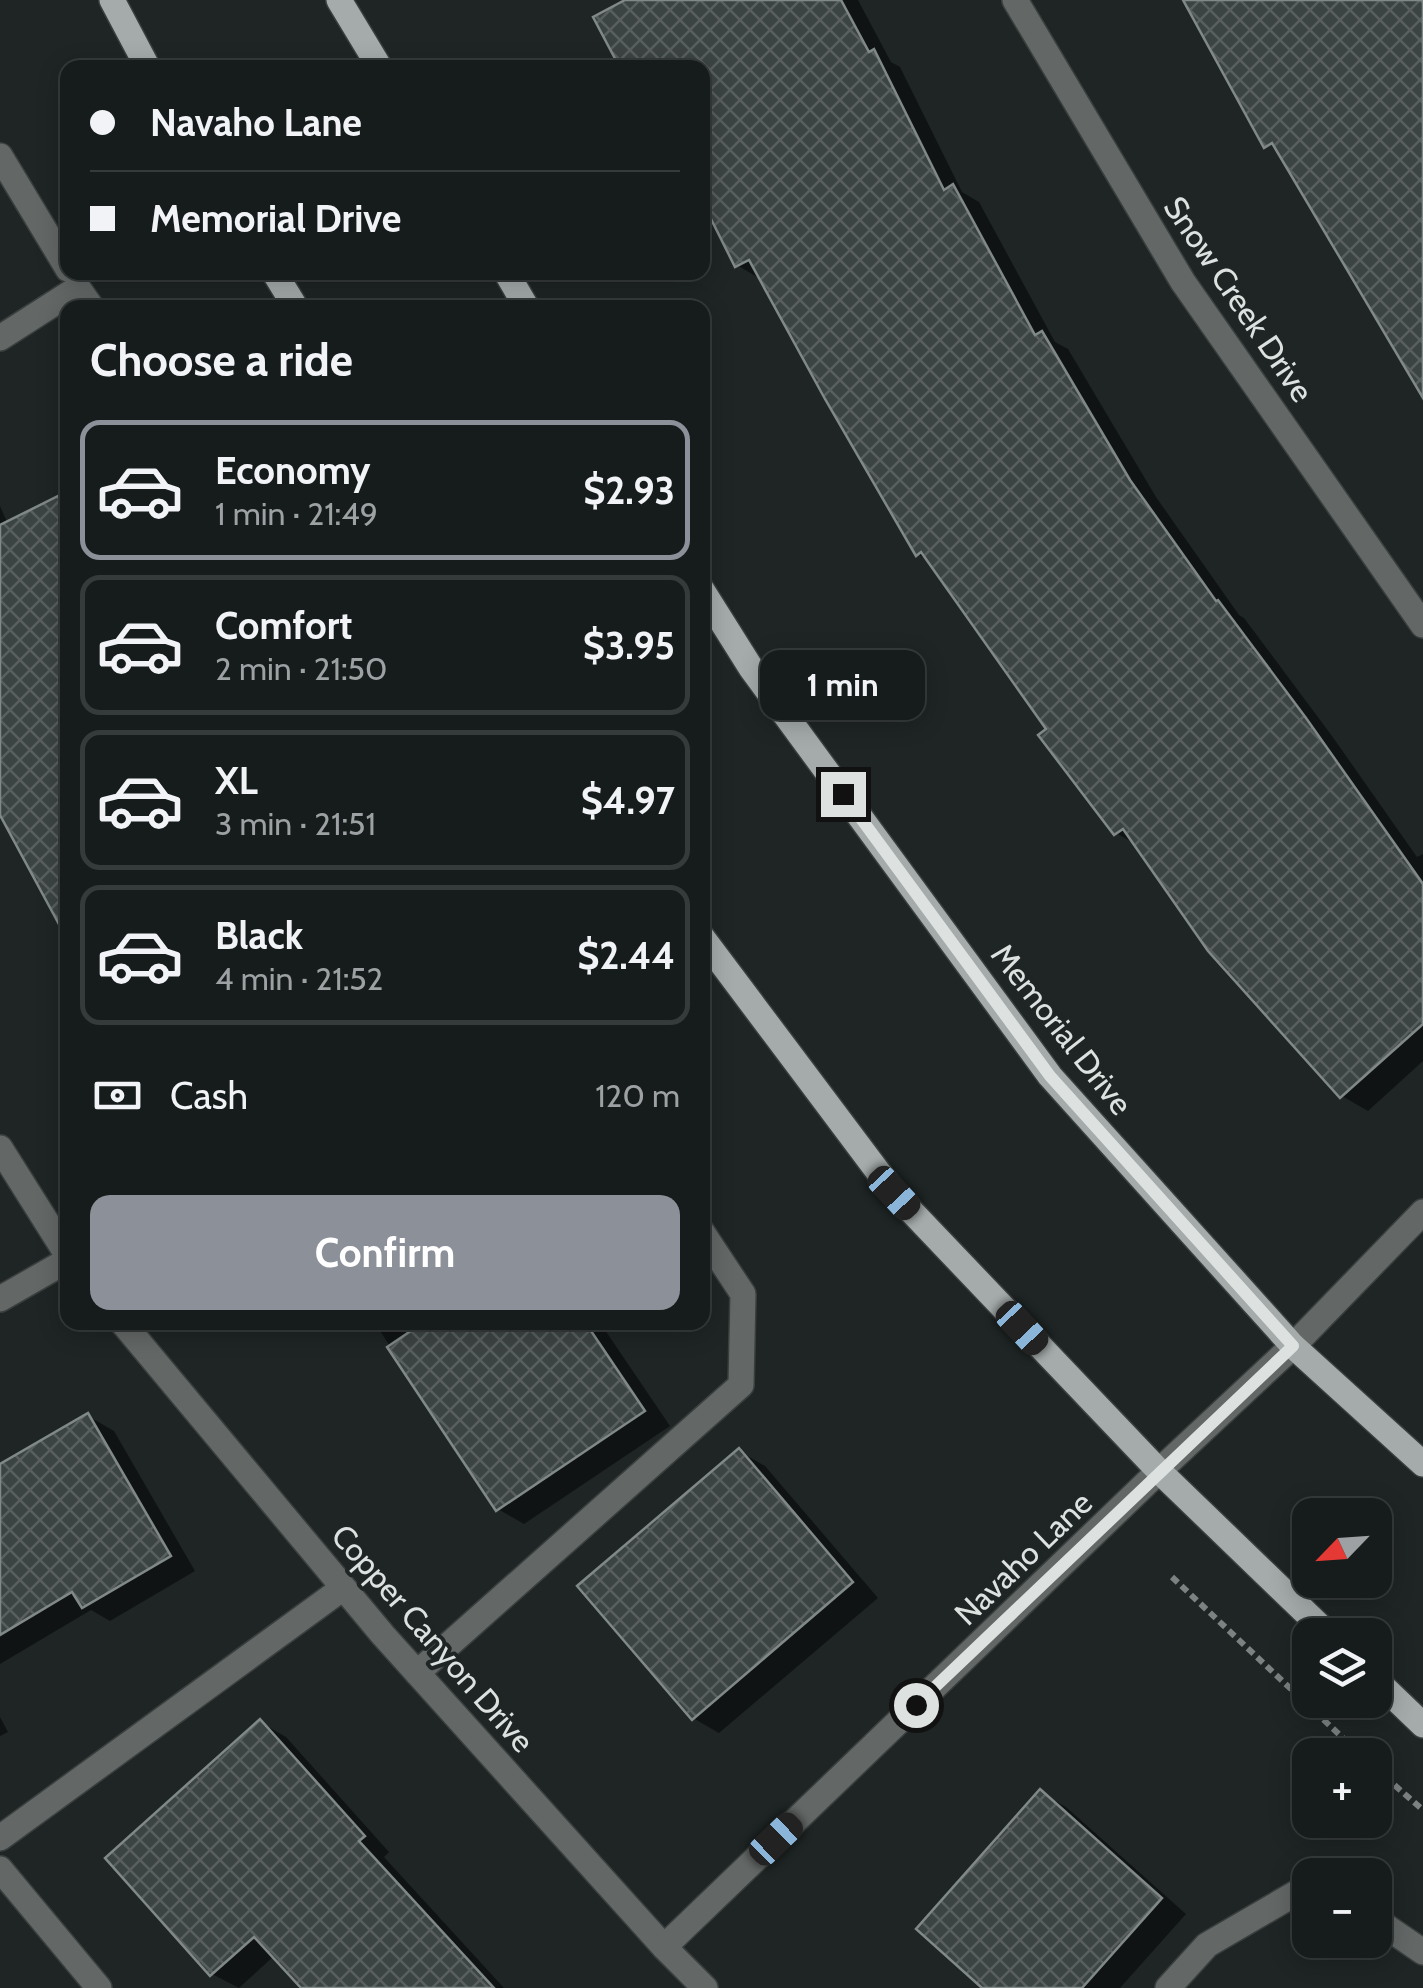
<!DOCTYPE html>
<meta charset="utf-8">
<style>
:root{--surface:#161c1b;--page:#232928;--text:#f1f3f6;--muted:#9ea1a3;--line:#353a3a;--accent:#8c9099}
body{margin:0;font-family:Cabin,sans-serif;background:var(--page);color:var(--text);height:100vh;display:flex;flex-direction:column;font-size:38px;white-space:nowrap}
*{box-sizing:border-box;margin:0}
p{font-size:32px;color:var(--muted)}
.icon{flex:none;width:55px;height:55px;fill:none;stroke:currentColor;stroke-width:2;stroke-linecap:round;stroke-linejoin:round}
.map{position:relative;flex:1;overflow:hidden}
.sheet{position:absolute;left:60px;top:300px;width:650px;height:1030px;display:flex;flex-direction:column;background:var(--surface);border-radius:20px;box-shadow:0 5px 25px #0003,0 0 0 2px var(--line)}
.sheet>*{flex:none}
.guide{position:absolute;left:60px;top:60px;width:650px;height:220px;border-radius:20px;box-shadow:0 5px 25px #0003,0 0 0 2px var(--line);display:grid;align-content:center;height:220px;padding:0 30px;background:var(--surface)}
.needle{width:65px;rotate:245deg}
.fabs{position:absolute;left:1292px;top:1498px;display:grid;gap:20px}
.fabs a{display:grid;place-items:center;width:100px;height:100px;border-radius:20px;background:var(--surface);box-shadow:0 5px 25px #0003,0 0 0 2px var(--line);font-size:50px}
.end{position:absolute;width:45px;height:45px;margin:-22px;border:12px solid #dde2e1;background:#111;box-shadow:0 0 0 5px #111}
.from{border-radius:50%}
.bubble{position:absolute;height:70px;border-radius:20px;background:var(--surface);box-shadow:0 5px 25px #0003,0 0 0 2px var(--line);font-size:32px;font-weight:700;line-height:70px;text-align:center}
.car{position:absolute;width:30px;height:60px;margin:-30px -15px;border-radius:12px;box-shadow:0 0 8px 2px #0007;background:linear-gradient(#222 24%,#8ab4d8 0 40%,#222 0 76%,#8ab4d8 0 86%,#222 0)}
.guide b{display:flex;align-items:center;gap:35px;height:95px;font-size:38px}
.guide b+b{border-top:2px solid var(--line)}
.guide i{width:25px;height:25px;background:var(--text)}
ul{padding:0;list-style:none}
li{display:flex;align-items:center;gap:30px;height:140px;margin:0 20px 15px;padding:0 10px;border:5px solid var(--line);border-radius:20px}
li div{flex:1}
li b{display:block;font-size:38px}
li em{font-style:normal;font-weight:700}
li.current{border-color:var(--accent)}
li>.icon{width:90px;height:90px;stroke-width:1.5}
h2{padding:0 30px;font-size:45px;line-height:120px}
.pay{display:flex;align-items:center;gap:25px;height:110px;padding:0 30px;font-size:38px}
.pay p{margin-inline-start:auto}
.cta{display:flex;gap:20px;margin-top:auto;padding:20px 30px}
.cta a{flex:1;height:115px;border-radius:20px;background:var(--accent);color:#fff;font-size:40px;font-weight:700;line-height:115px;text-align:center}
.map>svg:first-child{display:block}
.shadow{fill:#0007}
.building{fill:url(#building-cross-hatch);stroke:#818988;stroke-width:2.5}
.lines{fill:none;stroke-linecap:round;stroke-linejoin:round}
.minor-casing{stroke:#393f3e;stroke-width:28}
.major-casing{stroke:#393f3e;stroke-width:28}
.path{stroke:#7c8281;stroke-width:6;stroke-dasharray:8 5;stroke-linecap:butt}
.minor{stroke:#636766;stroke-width:25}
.major{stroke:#a4abaa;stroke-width:25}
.route{stroke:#dde2e1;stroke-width:12}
.labels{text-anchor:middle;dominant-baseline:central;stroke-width:8;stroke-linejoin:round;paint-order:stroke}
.street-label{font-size:32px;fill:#dde2e1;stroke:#1e2524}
</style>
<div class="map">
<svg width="1423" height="1988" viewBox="0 0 1423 1988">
<defs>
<pattern id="building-cross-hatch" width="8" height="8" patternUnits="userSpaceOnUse" patternTransform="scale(2.5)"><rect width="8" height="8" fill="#3c4443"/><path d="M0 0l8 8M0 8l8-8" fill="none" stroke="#585f5e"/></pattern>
</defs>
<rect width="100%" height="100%" fill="#1e2524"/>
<path class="shadow" d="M 630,0 L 858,0 L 891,62 L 900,67 L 962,192 L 979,202 L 1055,342 L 1068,349 L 1156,497 L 1239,615 L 1244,618 L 1332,736 L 1417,857 L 1423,854 L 1423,1061 L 1368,1111 L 1342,1096 L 1137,845 L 1116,833 L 1050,729 L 931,561 L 917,554 L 762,280 L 737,265 L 702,68 Z
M 0,506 L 8,524 L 0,809 Z
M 374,1322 L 616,1322 L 605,1330 L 670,1426 L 524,1524 L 498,1509 Z
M 88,1416 L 114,1431 L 195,1571 L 110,1621 L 91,1610 L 0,1664 L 0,1467 Z
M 739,1451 L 765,1466 L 878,1598 L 719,1733 L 693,1718 Z
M 0,1717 L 8,1732 L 0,1736 Z
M 260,1722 L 286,1737 L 389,1852 L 384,1857 L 504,1988 L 304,1988 L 274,1956 L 239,1988 L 212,1974 Z
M 1040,1792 L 1066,1807 L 1186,1914 L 1120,1988 L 986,1988 Z"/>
<path class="building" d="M 625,0 L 841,0 L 869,52 L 874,49 L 944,190 L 953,184 L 1035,335 L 1042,331 L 1130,480 L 1216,601 L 1218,600 L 1306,718 L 1423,884 L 1423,1024 L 1340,1098 L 1208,951 L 1123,829 L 1114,835 L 1038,735 L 1046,729 L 921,552 L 916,556 L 825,399 L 749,260 L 735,267 L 702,201 L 702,68 L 620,68 L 593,17 Z
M 1183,0 L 1423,0 L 1423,398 L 1272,143 L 1264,148 Z
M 68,491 L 68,941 L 0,815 L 0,525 Z
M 424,1322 L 585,1322 L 645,1411 L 496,1511 L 387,1347 Z
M 88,1413 L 171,1556 L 82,1608 L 72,1592 L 0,1635 L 0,1464 Z
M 739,1448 L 853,1582 L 692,1720 L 577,1586 Z
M 260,1719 L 365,1836 L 359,1841 L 494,1988 L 301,1988 L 254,1937 L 210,1976 L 105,1858 Z
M 1040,1789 L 1162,1898 L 1082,1988 L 982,1988 L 916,1929 Z"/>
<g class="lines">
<defs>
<path id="minor" d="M 1015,0 L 1183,282 L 1423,625
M 0,156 L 68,269
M 0,338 L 78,288 L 92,308
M 0,1148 L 68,1256
M 0,1299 L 68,1260
M 122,1322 L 383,1635 L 664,1947 L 705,1988
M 417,1673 L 741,1385 L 743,1294 L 702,1232
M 0,1838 L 343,1588
M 0,1869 L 99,1988
M 1375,1919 L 1423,1952
M 664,1947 L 1159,1471 L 1293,1346 L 1423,1212
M 1168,1988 L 1207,1945 L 1310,1885"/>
<path id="major" d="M 112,0 L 148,68
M 339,0 L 380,68
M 274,272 L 296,308
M 506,272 L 527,308
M 702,590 L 751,668 L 1050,1076 L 1293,1346 L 1423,1464
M 702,937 L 894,1193 L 1159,1471 L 1329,1635
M 1375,1679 L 1423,1725"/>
</defs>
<use href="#minor" class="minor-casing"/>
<use href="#major" class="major-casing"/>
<path class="path" d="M 1172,1577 L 1361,1755
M 1375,1768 L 1423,1810"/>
<use href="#minor" class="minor"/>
<use href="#major" class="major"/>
</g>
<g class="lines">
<path class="route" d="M 843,794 L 1050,1076 L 1293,1346 L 916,1705"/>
</g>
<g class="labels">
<g class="street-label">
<text transform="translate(1239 299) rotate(56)">Snow Creek Drive</text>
<text transform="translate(1062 1029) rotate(52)">Memorial Drive</text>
<text transform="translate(1023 1558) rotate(-44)">Navaho Lane</text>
<text transform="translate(433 1638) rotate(49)">Copper Canyon Drive</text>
</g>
</g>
</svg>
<div class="fabs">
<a><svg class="needle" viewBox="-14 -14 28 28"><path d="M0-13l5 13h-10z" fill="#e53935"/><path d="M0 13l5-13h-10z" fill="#9ea1a3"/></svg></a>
<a><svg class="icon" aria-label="layers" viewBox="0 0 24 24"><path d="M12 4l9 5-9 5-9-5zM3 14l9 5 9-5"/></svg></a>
<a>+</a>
<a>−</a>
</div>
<i class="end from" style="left:916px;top:1705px"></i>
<i class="end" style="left:843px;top:794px"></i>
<div class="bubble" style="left:760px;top:650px;width:165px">1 min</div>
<i class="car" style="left:894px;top:1193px;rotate:137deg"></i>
<i class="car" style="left:1022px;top:1328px;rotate:137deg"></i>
<i class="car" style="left:776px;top:1839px;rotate:46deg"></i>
<div class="guide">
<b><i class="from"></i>Navaho Lane</b>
<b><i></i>Memorial Drive</b>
</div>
<section class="sheet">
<h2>Choose a ride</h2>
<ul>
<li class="current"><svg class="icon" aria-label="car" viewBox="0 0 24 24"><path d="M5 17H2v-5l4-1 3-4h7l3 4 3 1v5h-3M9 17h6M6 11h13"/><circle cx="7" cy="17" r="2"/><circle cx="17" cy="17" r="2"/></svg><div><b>Economy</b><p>1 min · 21:49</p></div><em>$2.93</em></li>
<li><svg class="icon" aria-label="car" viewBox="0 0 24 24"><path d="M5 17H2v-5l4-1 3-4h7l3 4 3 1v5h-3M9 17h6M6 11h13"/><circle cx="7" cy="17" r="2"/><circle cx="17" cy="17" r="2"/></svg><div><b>Comfort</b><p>2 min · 21:50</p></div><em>$3.95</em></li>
<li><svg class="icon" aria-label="car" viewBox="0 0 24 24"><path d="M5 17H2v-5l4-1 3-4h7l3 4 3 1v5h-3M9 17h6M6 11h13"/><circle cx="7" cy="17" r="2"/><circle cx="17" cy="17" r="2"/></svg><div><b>XL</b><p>3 min · 21:51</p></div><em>$4.97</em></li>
<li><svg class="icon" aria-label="car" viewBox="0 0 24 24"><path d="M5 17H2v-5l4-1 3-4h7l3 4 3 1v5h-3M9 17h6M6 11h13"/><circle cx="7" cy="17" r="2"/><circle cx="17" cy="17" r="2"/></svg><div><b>Black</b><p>4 min · 21:52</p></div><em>$2.44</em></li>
</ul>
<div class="pay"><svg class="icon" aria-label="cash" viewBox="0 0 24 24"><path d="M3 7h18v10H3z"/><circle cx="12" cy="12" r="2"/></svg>Cash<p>120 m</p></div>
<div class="cta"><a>Confirm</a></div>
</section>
</div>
